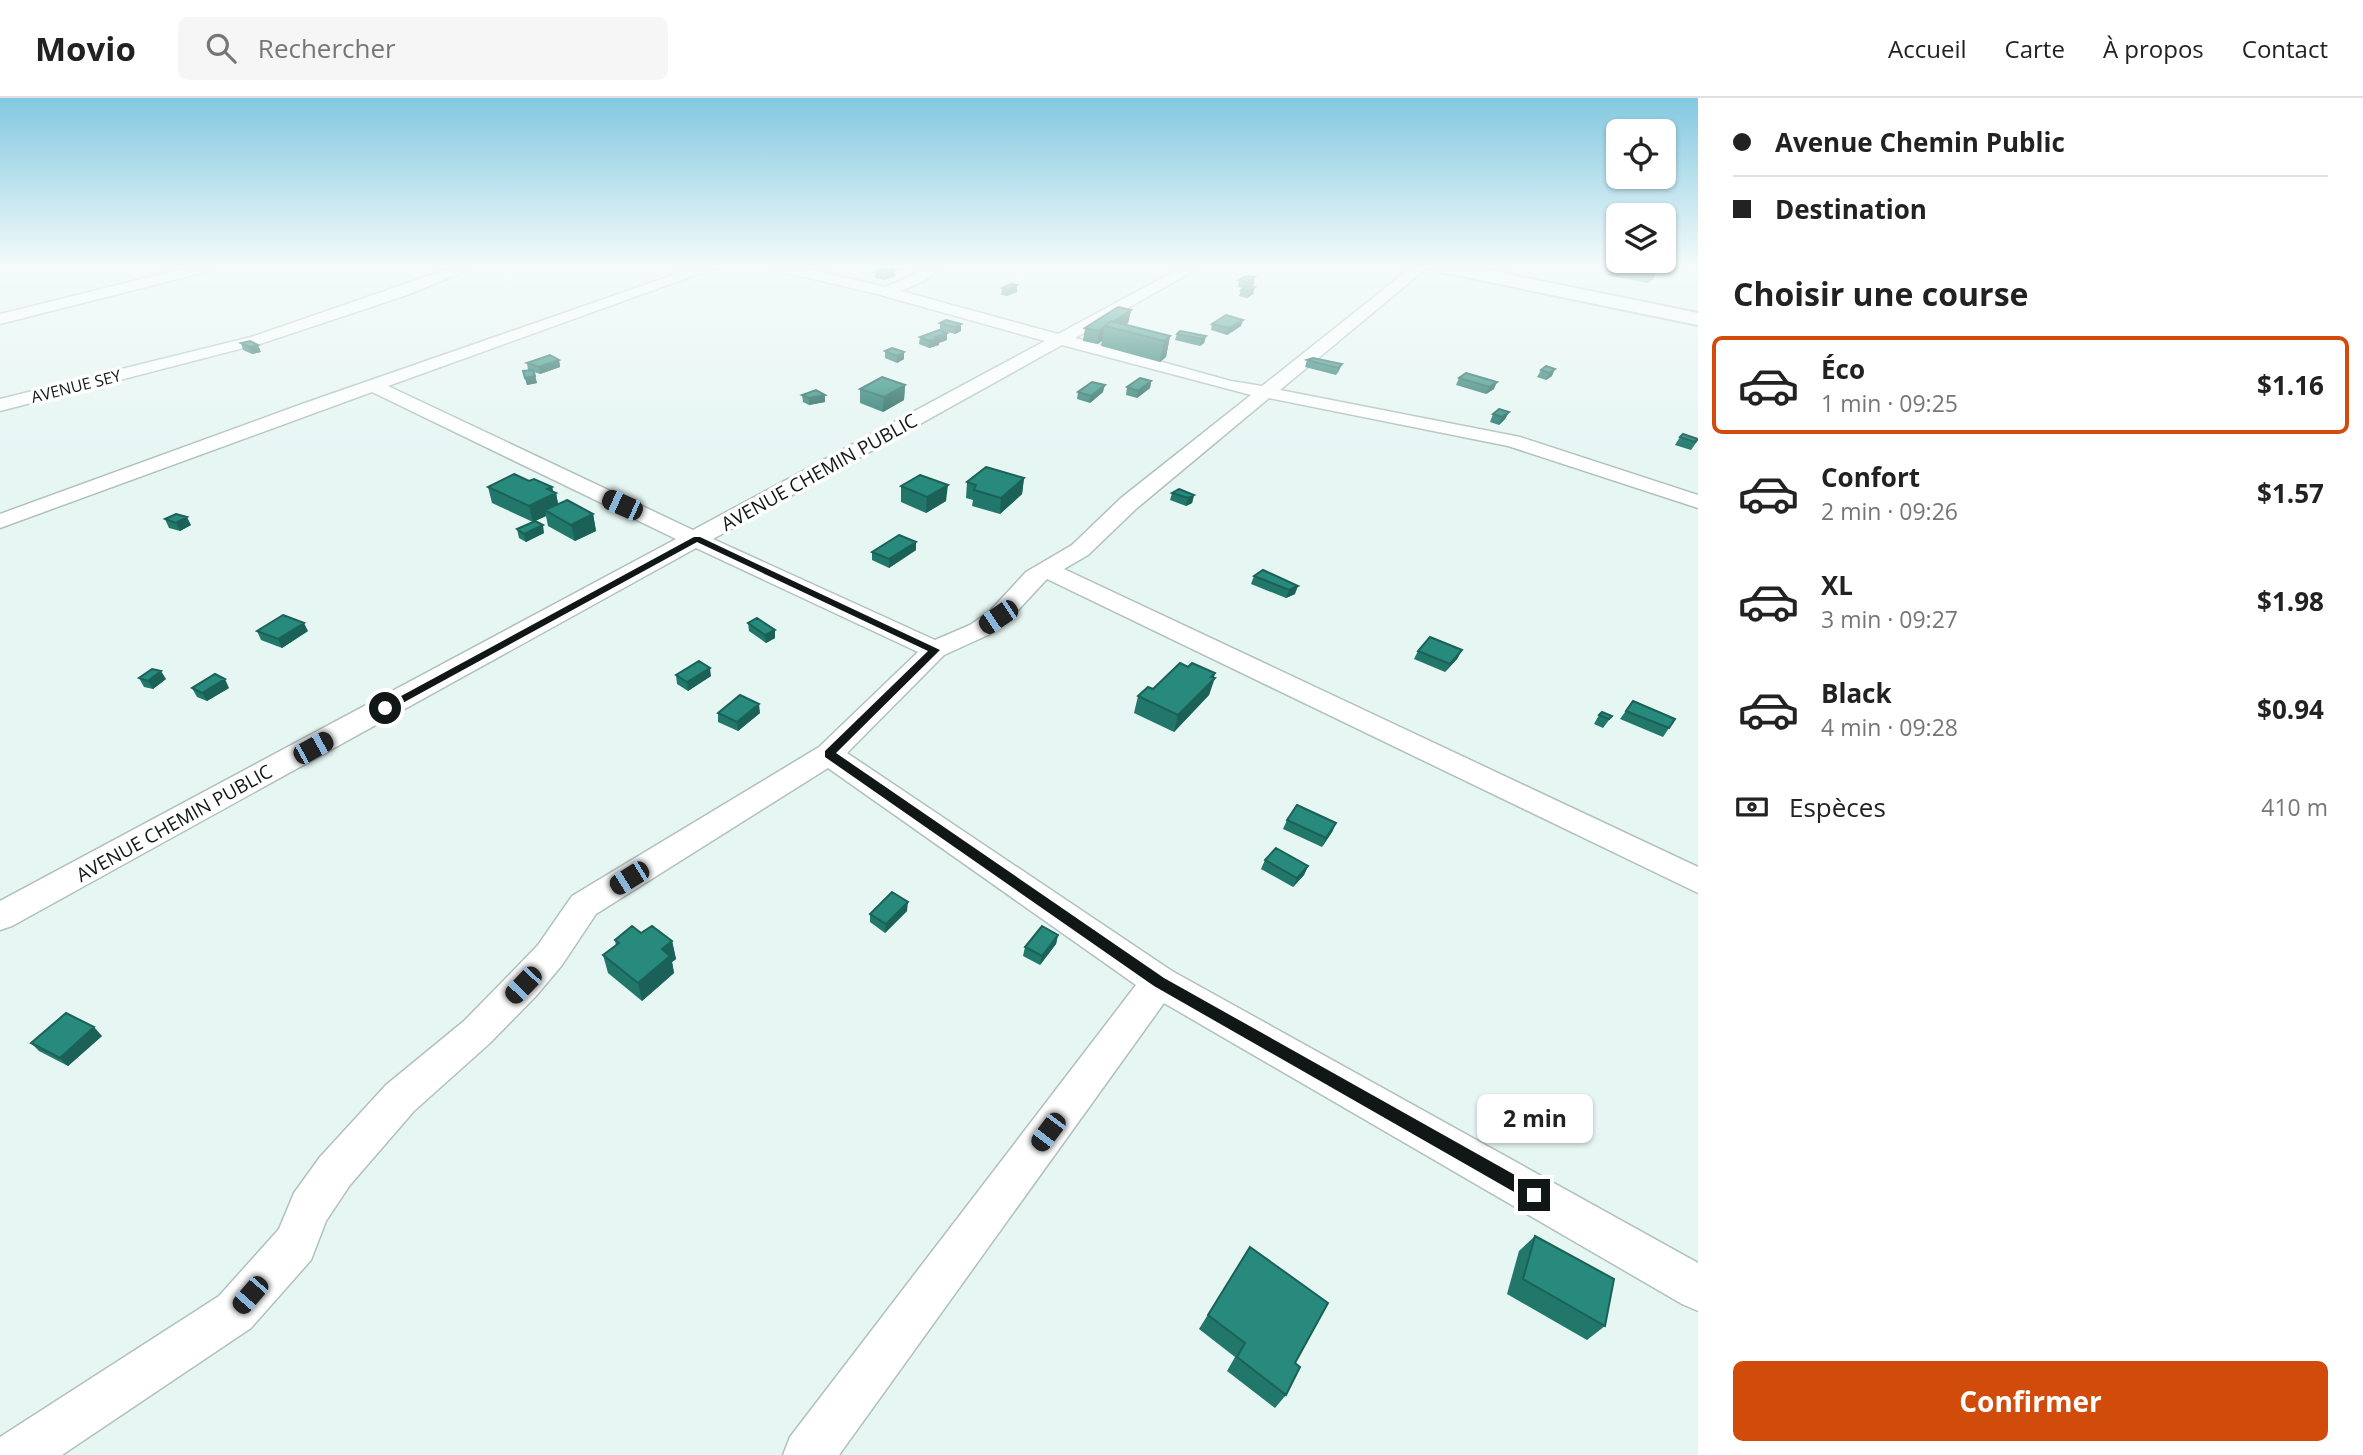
<!DOCTYPE html>
<html lang="fr">
<meta charset="utf-8">
<style>
:root{--surface:#fff;--page:#f6f6f6;--text:#222;--muted:#767676;--line:#e0e0e0;--accent:#d14c0b}
body{margin:0;font-family:"Open Sans",sans-serif;background:var(--page);color:var(--text);height:100vh;display:flex;flex-direction:column;font-size:26px;white-space:nowrap}
*{box-sizing:border-box;margin:0}
p{font-size:23px;color:var(--muted)}
.icon{flex:none;width:38px;height:38px;fill:none;stroke:currentColor;stroke-width:2;stroke-linecap:round;stroke-linejoin:round}
.map{position:relative;flex:1;overflow:hidden}
.panel{display:flex;flex-direction:column;background:var(--surface);width:665px}
.panel>*{flex:none}
.hud{display:grid;align-content:center;height:154px;padding:0 35px;background:var(--surface)}
.fabs{position:absolute;left:1606px;top:21px;display:grid;gap:14px}
.fabs a{display:grid;place-items:center;width:70px;height:70px;border-radius:10px;background:var(--surface);box-shadow:0 2px 5px #0004;font-size:35px}
.end{position:absolute;width:32px;height:32px;margin:-16px;border:9px solid #111716;background:#fff;box-shadow:0 0 0 4px #fff}
.from{border-radius:50%}
.bubble{position:absolute;height:49px;border-radius:10px;background:var(--surface);box-shadow:0 2px 5px #0004;font-size:23px;font-weight:700;line-height:49px;text-align:center}
.car{position:absolute;width:21px;height:42px;margin:-21px -10px;border-radius:9px;box-shadow:0 0 5px 2px #0007;background:linear-gradient(#222 24%,#8ab4d8 0 40%,#222 0 76%,#8ab4d8 0 86%,#222 0)}
.hud b{display:flex;align-items:center;gap:24px;height:66px;font-size:26px}
.hud b+b{border-top:2px solid var(--line)}
.hud i{width:18px;height:18px;background:var(--text)}
ul{padding:0;list-style:none}
li{display:flex;align-items:center;gap:21px;height:98px;margin:0 14px 10px;padding:0 21px;border:4px solid transparent;border-radius:10px}
li div{flex:1}
li b{display:block;font-size:26px}
li em{font-style:normal;font-weight:700}
li.current{border-color:var(--accent)}
li>.icon{width:63px;height:63px;stroke-width:1.5}
h2{padding:0 35px;font-size:32px;line-height:84px}
.pay{display:flex;align-items:center;gap:18px;height:77px;padding:0 35px;font-size:26px}
.pay p{margin-inline-start:auto}
.action{display:flex;gap:14px;margin-top:auto;padding:14px 35px}
.action a{flex:1;height:80px;border-radius:10px;background:var(--accent);color:#fff;font-size:28px;font-weight:700;line-height:80px;text-align:center}
header{display:flex;align-items:center;gap:42px;box-sizing:border-box;height:98px;padding:0 35px;background:var(--surface);border-bottom:2px solid var(--line)}
header strong{font-size:33px}
nav{display:flex;gap:38px;margin-inline-start:auto;font-size:24px}
.search{width:490px;height:63px;background:var(--page);display:flex;align-items:center;gap:18px;box-sizing:border-box;padding:0 24px;border-radius:10px;color:var(--muted);font-size:26px}
main{display:flex;flex:1;min-height:0}
.map>svg:first-child{display:block}
.lines{fill:none;stroke-linecap:round;stroke-linejoin:round}
.street-casing{stroke:#b1c0bd;stroke-width:3}
.secondary-casing{stroke:#b1c0bd;stroke-width:4}
.street{fill:#fff;fill-rule:evenodd}
.secondary{fill:#fff;fill-rule:evenodd}
.wall{fill:#22776b}
.shaded-wall{fill:#1b6157}
.building{fill:#278a7c;stroke:#1b6157;stroke-width:2}
.route{fill:#111716}
.labels{text-anchor:middle;dominant-baseline:central;stroke-width:7;stroke-linejoin:round;paint-order:stroke}
.far-street-label{font-size:16px;fill:#111716;stroke:#fff}
.street-label{font-size:19px;fill:#111716;stroke:#fff}
</style>
<header>
<strong>Movio</strong>
<div class="search"><svg class="icon" aria-label="search" viewBox="0 0 24 24"><circle cx="10" cy="10" r="6"/><path d="M15 15l6 6"/></svg>Rechercher</div>
<nav><a>Accueil</a><a>Carte</a><a>À propos</a><a>Contact</a></nav>
</header>
<main>
<div class="map">
<svg width="1698" height="1357" viewBox="0 0 1698 1357">
<rect width="100%" height="100%" fill="#e6f6f3"/>
<g class="lines">
<defs>
<path id="street" d="M 194,168 L 219,168 L 217,171 L 0,226 L 0,216 Z
M 457,168 L 478,168 L 407,197 L 263,245 L 0,313 L 0,301 L 251,239 Z
M 699,168 L 720,168 L 388,288 L 693,432 L 1045,243 L 877,196 L 771,171 L 769,168 L 796,168 L 885,189 L 914,177 L 926,168 L 943,168 L 924,183 L 901,193 L 1058,236 L 1184,168 L 1202,168 L 1075,240 L 1231,283 L 1262,288 L 1413,168 L 1429,168 L 1280,292 L 1520,339 L 1698,397 L 1698,410 L 1508,348 L 1269,300 L 1137,410 L 1088,457 L 1064,471 L 1698,769 L 1698,795 L 1047,481 L 1007,524 L 988,537 L 944,557 L 847,655 L 1172,873 L 1698,1165 L 1698,1213 L 1682,1206 L 1164,905 L 839,1357 L 783,1357 L 790,1339 L 1136,887 L 828,670 L 596,816 L 562,867 L 536,898 L 490,945 L 414,1013 L 350,1087 L 326,1123 L 311,1162 L 251,1230 L 62,1357 L 0,1357 L 0,1339 L 219,1198 L 279,1131 L 294,1095 L 320,1059 L 386,987 L 464,923 L 510,876 L 538,847 L 572,798 L 819,649 L 918,554 L 696,450 L 12,828 L 0,832 L 0,803 L 676,441 L 372,294 L 0,430 L 0,416 L 302,306 ZM 1062,247 L 1251,297 L 1121,400 L 1072,447 L 1026,474 L 989,514 L 970,527 L 935,542 L 713,441 Z"/>
<path id="secondary" d="M 1427,168 L 1467,168 L 1698,215 L 1698,227 L 1436,173 Z"/>
</defs>
<use href="#street" class="street-casing"/>
<use href="#secondary" class="secondary-casing"/>
<use href="#street" class="street"/>
<use href="#secondary" class="secondary"/>
</g>
<path class="wall" d="M 1612,168 L 1659,168 L 1653,181 L 1648,185 L 1608,177 Z
M 876,174 L 895,178 L 884,182 L 875,180 Z
M 1239,182 L 1254,186 L 1250,188 L 1253,196 L 1247,200 L 1239,198 L 1241,192 L 1243,190 L 1238,189 Z
M 1017,187 L 1017,194 L 1007,198 L 1001,197 L 1002,190 Z
M 1131,212 L 1128,225 L 1126,227 L 1170,238 L 1166,259 L 1160,264 L 1101,248 L 1102,243 L 1097,246 L 1083,243 L 1085,230 Z
M 946,222 L 961,233 L 955,236 L 940,232 L 940,225 Z
M 1212,226 L 1241,228 L 1227,237 L 1211,232 Z
M 1177,236 L 1206,238 L 1204,245 L 1200,248 L 1175,242 Z
M 920,239 L 947,242 L 939,245 L 939,247 L 929,250 L 919,246 Z
M 241,245 L 261,254 L 252,256 L 243,252 Z
M 885,253 L 904,261 L 897,265 L 885,260 Z
M 559,262 L 560,269 L 540,276 L 534,274 L 537,285 L 527,287 L 523,273 L 530,273 L 528,272 L 527,265 Z
M 1307,262 L 1342,266 L 1339,273 L 1336,277 L 1305,269 Z
M 1546,268 L 1552,278 L 1546,282 L 1537,279 L 1541,272 Z
M 1459,280 L 1494,291 L 1486,296 L 1456,287 Z
M 1151,283 L 1150,290 L 1137,300 L 1126,297 L 1127,289 Z
M 905,287 L 904,302 L 883,314 L 860,305 L 860,291 Z
M 1078,294 L 1103,294 L 1090,305 L 1077,301 Z
M 802,297 L 825,304 L 809,307 L 803,304 Z
M 1509,314 L 1505,321 L 1499,327 L 1490,324 L 1493,316 Z
M 1680,339 L 1698,342 L 1691,352 L 1675,347 Z
M 1024,380 L 1022,396 L 1000,416 L 972,408 L 973,402 L 966,400 L 967,384 Z
M 529,383 L 552,389 L 553,394 L 556,395 L 558,406 L 593,416 L 596,433 L 575,443 L 548,428 L 546,418 L 533,424 L 492,405 L 488,389 Z
M 901,388 L 946,403 L 926,415 L 901,404 Z
M 1172,395 L 1194,397 L 1192,405 L 1186,408 L 1170,402 Z
M 165,421 L 191,427 L 180,433 L 169,430 Z
M 517,431 L 544,435 L 526,444 L 519,440 Z
M 916,444 L 916,452 L 889,470 L 872,462 L 872,454 Z
M 1263,472 L 1295,496 L 1286,500 L 1251,486 L 1254,478 Z
M 748,525 L 775,540 L 766,545 L 749,533 Z
M 257,533 L 308,533 L 282,550 L 261,542 Z
M 1462,552 L 1457,561 L 1445,574 L 1414,561 L 1418,553 Z
M 1188,569 L 1215,575 L 1209,597 L 1174,634 L 1134,615 L 1138,598 L 1153,591 Z
M 676,577 L 711,578 L 688,593 L 677,586 Z
M 139,580 L 166,581 L 153,591 L 144,589 Z
M 192,590 L 229,590 L 207,603 L 197,599 Z
M 1633,603 L 1675,621 L 1663,639 L 1620,621 Z
M 718,615 L 760,615 L 738,633 L 718,624 Z
M 1599,617 L 1612,618 L 1603,630 L 1594,626 Z
M 1287,722 L 1336,725 L 1332,734 L 1322,749 L 1283,731 Z
M 1265,762 L 1308,768 L 1304,777 L 1293,789 L 1261,771 Z
M 907,813 L 885,835 L 870,824 L 870,816 Z
M 641,835 L 672,843 L 676,861 L 672,864 L 674,875 L 642,903 L 608,875 L 603,857 L 616,848 L 615,842 Z
M 1058,837 L 1056,846 L 1040,867 L 1023,858 L 1025,849 Z
M 102,938 L 68,968 L 39,953 L 31,945 Z
M 1535,1138 L 1605,1228 L 1587,1242 L 1507,1196 L 1519,1153 Z
M 1250,1149 L 1295,1265 L 1286,1297 L 1275,1310 L 1227,1273 L 1235,1259 L 1199,1231 Z"/>
<path class="shaded-wall" d="M 1659,168 L 1653,181 L 1648,185 L 1654,172 Z
M 895,172 L 895,178 L 884,182 L 884,176 Z
M 1255,179 L 1254,186 L 1247,191 L 1248,184 Z
M 1017,187 L 1017,194 L 1007,198 L 1008,192 Z
M 1255,189 L 1253,196 L 1247,200 L 1249,193 Z
M 1131,212 L 1128,225 L 1119,231 L 1106,228 Z
M 1243,222 L 1241,228 L 1227,237 L 1229,230 Z
M 961,226 L 961,233 L 955,236 L 955,229 Z
M 1104,229 L 1102,243 L 1097,246 L 1099,233 Z
M 947,235 L 947,242 L 939,245 L 939,247 L 929,250 L 929,243 L 936,239 Z
M 1170,238 L 1166,259 L 1160,264 L 1164,243 Z
M 1206,238 L 1204,245 L 1200,248 L 1202,241 Z
M 258,247 L 261,254 L 252,256 L 249,249 Z
M 904,254 L 904,261 L 897,265 L 897,258 Z
M 559,262 L 560,269 L 540,276 L 539,269 Z
M 1555,271 L 1552,278 L 1546,282 L 1549,275 Z
M 535,278 L 537,285 L 527,287 L 525,280 Z
M 1151,283 L 1150,290 L 1137,300 L 1138,293 Z
M 1497,284 L 1494,291 L 1486,296 L 1489,289 Z
M 905,287 L 904,302 L 883,314 L 884,299 Z
M 1105,287 L 1103,294 L 1090,305 L 1091,298 Z
M 825,297 L 825,304 L 809,307 L 809,300 Z
M 1509,314 L 1505,321 L 1499,327 L 1502,319 Z
M 1024,380 L 1022,396 L 1000,416 L 1001,400 Z
M 948,387 L 946,403 L 926,415 L 927,399 Z
M 552,389 L 554,396 L 556,395 L 559,411 L 545,412 L 546,418 L 533,424 L 529,408 L 547,391 Z
M 1194,397 L 1192,405 L 1186,408 L 1188,400 Z
M 593,416 L 596,433 L 575,443 L 571,427 Z
M 187,419 L 191,427 L 180,433 L 176,425 Z
M 543,427 L 544,435 L 526,444 L 524,436 Z
M 916,444 L 916,452 L 889,470 L 889,461 Z
M 1298,488 L 1295,496 L 1286,500 L 1289,492 Z
M 304,525 L 308,533 L 282,550 L 278,541 Z
M 775,532 L 775,540 L 766,545 L 765,537 Z
M 1462,552 L 1457,561 L 1445,574 L 1450,566 Z
M 710,570 L 711,578 L 688,593 L 687,584 Z
M 161,573 L 166,581 L 153,591 L 148,583 Z
M 1215,575 L 1213,582 L 1215,580 L 1209,597 L 1174,634 L 1178,617 Z
M 225,581 L 229,590 L 207,603 L 202,595 Z
M 759,606 L 760,615 L 738,633 L 737,624 Z
M 1336,725 L 1332,734 L 1322,749 L 1326,740 Z
M 1308,768 L 1304,777 L 1293,789 L 1297,780 Z
M 908,804 L 907,813 L 885,835 L 886,826 Z
M 1058,837 L 1056,846 L 1040,867 L 1042,858 Z
M 672,843 L 676,861 L 672,864 L 674,875 L 642,903 L 638,885 L 662,851 Z
M 94,929 L 102,938 L 68,968 L 60,960 Z"/>
<path class="building" d="M 1634,168 L 1659,168 L 1654,172 Z
M 887,169 L 895,172 L 884,176 L 876,174 Z
M 1246,178 L 1255,179 L 1248,184 L 1239,182 Z
M 1011,186 L 1017,187 L 1008,192 L 1002,190 Z
M 1247,188 L 1255,189 L 1249,193 L 1241,192 Z
M 1118,209 L 1131,212 L 1113,224 L 1111,223 L 1099,233 L 1085,230 Z
M 1226,217 L 1243,222 L 1229,230 L 1212,226 Z
M 946,222 L 961,226 L 955,229 L 940,225 Z
M 1111,223 L 1170,238 L 1164,243 L 1105,228 Z
M 939,232 L 947,235 L 936,239 L 939,240 L 929,243 L 920,239 Z
M 1180,233 L 1206,238 L 1202,241 L 1177,236 Z
M 250,243 L 258,247 L 249,249 L 241,245 Z
M 892,250 L 904,254 L 897,258 L 885,253 Z
M 550,257 L 559,262 L 539,269 L 527,265 Z
M 1313,260 L 1342,266 L 1338,270 L 1307,262 Z
M 1546,268 L 1555,271 L 1549,275 L 1541,272 Z
M 533,272 L 535,278 L 525,280 L 523,273 Z
M 1466,275 L 1497,284 L 1489,289 L 1459,280 Z
M 882,279 L 905,287 L 884,299 L 860,291 Z
M 1140,280 L 1151,283 L 1138,293 L 1127,289 Z
M 1092,284 L 1105,287 L 1091,298 L 1078,294 Z
M 816,292 L 825,297 L 809,300 L 802,297 Z
M 1499,311 L 1509,314 L 1502,319 L 1493,316 Z
M 1683,336 L 1698,341 L 1695,344 L 1680,339 Z
M 986,369 L 1024,380 L 1001,400 L 974,392 L 976,387 L 967,384 Z
M 514,376 L 529,383 L 534,381 L 552,389 L 547,391 L 556,395 L 529,408 L 488,389 Z
M 920,377 L 948,387 L 927,399 L 901,388 Z
M 1179,391 L 1194,397 L 1188,400 L 1172,395 Z
M 567,402 L 593,416 L 571,427 L 545,412 Z
M 176,416 L 187,419 L 176,425 L 165,421 Z
M 535,423 L 543,427 L 524,436 L 517,431 Z
M 899,437 L 916,444 L 889,461 L 872,454 Z
M 1263,472 L 1298,488 L 1289,492 L 1254,478 Z
M 283,517 L 304,525 L 278,541 L 257,533 Z
M 757,520 L 775,532 L 765,537 L 748,525 Z
M 1430,539 L 1462,552 L 1450,566 L 1418,553 Z
M 699,563 L 710,570 L 687,584 L 676,577 Z
M 1180,565 L 1188,569 L 1192,565 L 1215,575 L 1211,579 L 1215,580 L 1178,617 L 1138,598 L 1148,589 L 1153,591 Z
M 152,571 L 161,573 L 148,583 L 139,580 Z
M 215,576 L 225,581 L 202,595 L 192,590 Z
M 740,597 L 759,606 L 737,624 L 718,615 Z
M 1633,603 L 1675,621 L 1669,630 L 1626,613 Z
M 1602,614 L 1612,618 L 1609,621 L 1599,617 Z
M 1297,707 L 1336,725 L 1326,740 L 1287,722 Z
M 1276,750 L 1308,768 L 1297,780 L 1265,762 Z
M 892,794 L 908,804 L 886,826 L 870,816 Z
M 632,828 L 641,835 L 652,828 L 672,843 L 662,851 L 670,858 L 638,885 L 603,857 L 619,845 L 615,842 Z
M 1042,828 L 1058,837 L 1042,858 L 1025,849 Z
M 66,915 L 94,929 L 60,960 L 31,945 Z
M 1535,1138 L 1614,1181 L 1605,1228 L 1523,1181 Z
M 1250,1149 L 1328,1205 L 1295,1265 L 1300,1269 L 1286,1297 L 1237,1259 L 1245,1245 L 1208,1217 Z"/>
<linearGradient id="sky" x2="0" y2="1"><stop stop-color="#83c8e1"/><stop offset="0.47" stop-color="#f4fbfa"/><stop offset="1" stop-color="#f4fbfa" stop-opacity="0"/></linearGradient>
<rect width="1698" height="358" fill="url(#sky)"/>
<path class="route" d="M 694,439 L 700,439 L 940,552 L 836,655 L 1164,880 L 1540,1091 L 1542,1097 L 1540,1102 L 1534,1105 L 1528,1102 L 1154,888 L 825,659 L 825,653 L 928,553 L 697,444 L 388,613 L 379,610 Z"/>
<g class="labels">
<g class="far-street-label">
<text transform="translate(76 288) rotate(-14)">AVENUE SEY</text>
</g>
<g class="street-label">
<text transform="translate(819 374) rotate(-29)">AVENUE CHEMIN PUBLIC</text>
<text transform="translate(174 725) rotate(-29)">AVENUE CHEMIN PUBLIC</text>
</g>
</g>
</svg>
<div class="fabs">
<a><svg class="icon" aria-label="locate" viewBox="0 0 24 24"><circle cx="12" cy="12" r="6"/><path d="M12 2v4M12 18v4M2 12h4M18 12h4"/></svg></a>
<a><svg class="icon" aria-label="layers" viewBox="0 0 24 24"><path d="M12 4l9 5-9 5-9-5zM3 14l9 5 9-5"/></svg></a>
</div>
<i class="end from" style="left:385px;top:610px"></i>
<i class="end" style="left:1534px;top:1097px"></i>
<div class="bubble" style="left:1477px;top:996px;width:116px">2 min</div>
<i class="car" style="left:622px;top:407px;rotate:294deg"></i>
<i class="car" style="left:998px;top:519px;rotate:236deg"></i>
<i class="car" style="left:313px;top:650px;rotate:61deg"></i>
<i class="car" style="left:629px;top:780px;rotate:238deg"></i>
<i class="car" style="left:523px;top:887px;rotate:224deg"></i>
<i class="car" style="left:1048px;top:1034px;rotate:217deg"></i>
<i class="car" style="left:250px;top:1197px;rotate:221deg"></i>
</div>
<section class="panel">
<div class="hud">
<b><i class="from"></i>Avenue Chemin Public</b>
<b><i></i>Destination</b>
</div>
<h2>Choisir une course</h2>
<ul>
<li class="current"><svg class="icon" aria-label="car" viewBox="0 0 24 24"><path d="M5 17H2v-5l4-1 3-4h7l3 4 3 1v5h-3M9 17h6M6 11h13"/><circle cx="7" cy="17" r="2"/><circle cx="17" cy="17" r="2"/></svg><div><b>Éco</b><p>1 min · 09:25</p></div><em>$1.16</em></li>
<li><svg class="icon" aria-label="car" viewBox="0 0 24 24"><path d="M5 17H2v-5l4-1 3-4h7l3 4 3 1v5h-3M9 17h6M6 11h13"/><circle cx="7" cy="17" r="2"/><circle cx="17" cy="17" r="2"/></svg><div><b>Confort</b><p>2 min · 09:26</p></div><em>$1.57</em></li>
<li><svg class="icon" aria-label="car" viewBox="0 0 24 24"><path d="M5 17H2v-5l4-1 3-4h7l3 4 3 1v5h-3M9 17h6M6 11h13"/><circle cx="7" cy="17" r="2"/><circle cx="17" cy="17" r="2"/></svg><div><b>XL</b><p>3 min · 09:27</p></div><em>$1.98</em></li>
<li><svg class="icon" aria-label="car" viewBox="0 0 24 24"><path d="M5 17H2v-5l4-1 3-4h7l3 4 3 1v5h-3M9 17h6M6 11h13"/><circle cx="7" cy="17" r="2"/><circle cx="17" cy="17" r="2"/></svg><div><b>Black</b><p>4 min · 09:28</p></div><em>$0.94</em></li>
</ul>
<div class="pay"><svg class="icon" aria-label="cash" viewBox="0 0 24 24"><path d="M3 7h18v10H3z"/><circle cx="12" cy="12" r="2"/></svg>Espèces<p>410 m</p></div>
<div class="action"><a>Confirmer</a></div>
</section>
</main>
